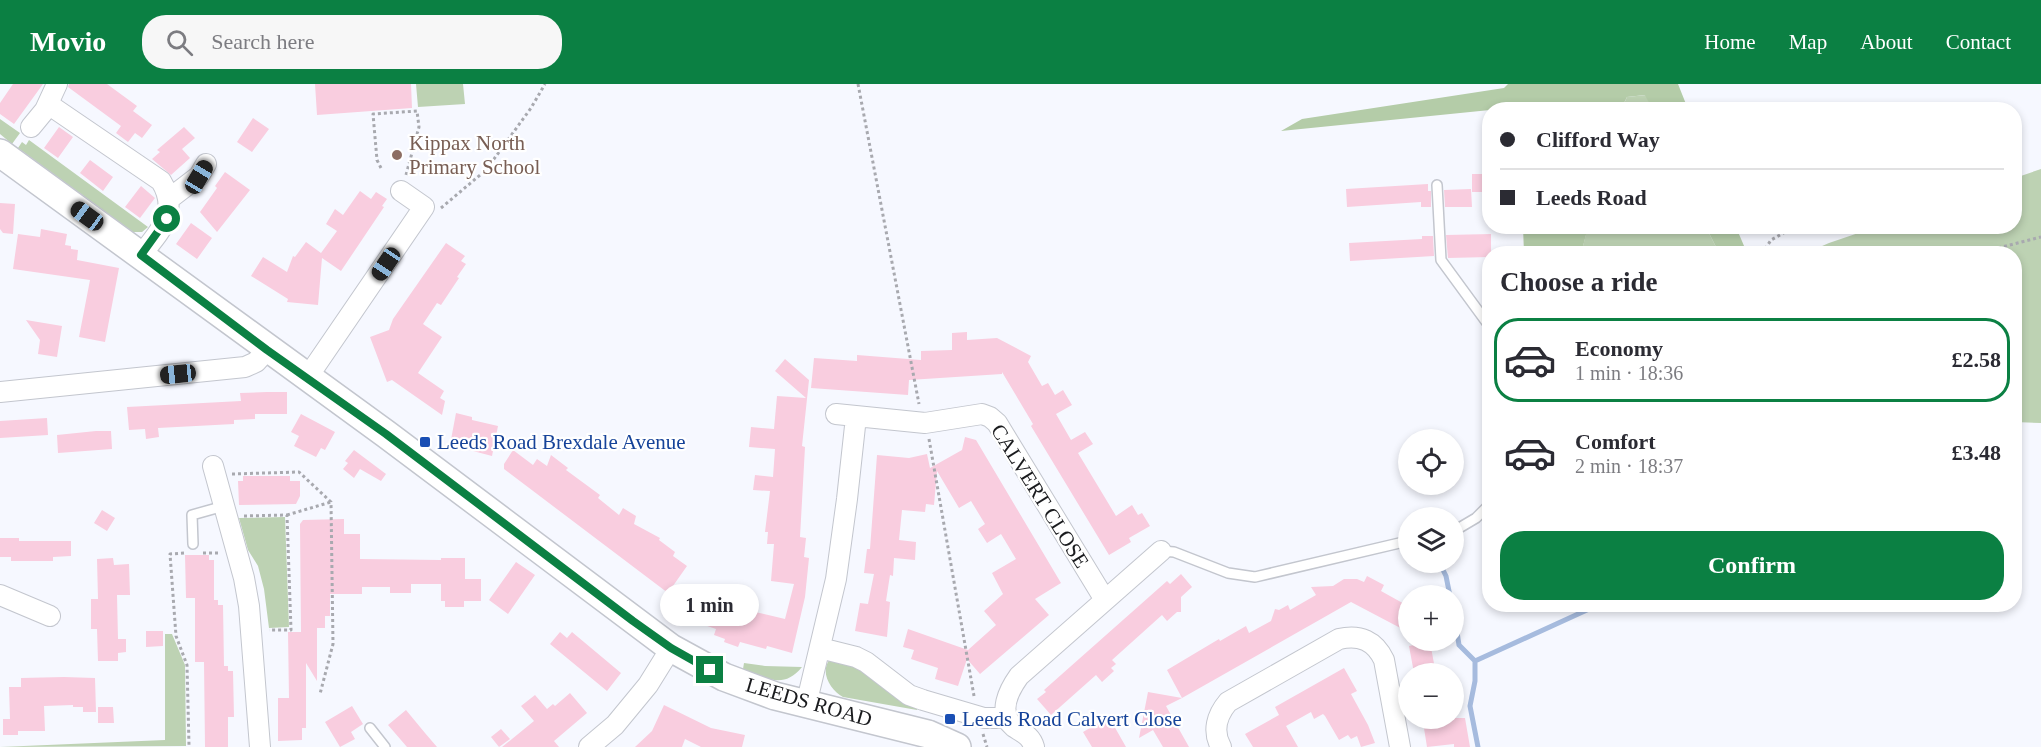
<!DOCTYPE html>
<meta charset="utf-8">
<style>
:root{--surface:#fff;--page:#f7f7f7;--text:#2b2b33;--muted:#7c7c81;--line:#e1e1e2;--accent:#0b8043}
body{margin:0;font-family:Georgia,serif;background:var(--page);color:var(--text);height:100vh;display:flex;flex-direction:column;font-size:22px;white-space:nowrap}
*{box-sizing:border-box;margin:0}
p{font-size:20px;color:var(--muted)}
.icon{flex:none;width:33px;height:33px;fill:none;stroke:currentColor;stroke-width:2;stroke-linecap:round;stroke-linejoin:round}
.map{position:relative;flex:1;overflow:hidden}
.side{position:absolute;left:1482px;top:162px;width:540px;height:366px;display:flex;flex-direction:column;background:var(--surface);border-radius:24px;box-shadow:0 3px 9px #0003}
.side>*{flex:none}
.banner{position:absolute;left:1482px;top:18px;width:540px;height:132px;border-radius:24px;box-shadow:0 3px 9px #0003;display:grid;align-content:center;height:132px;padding:0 18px;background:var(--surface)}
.buttons{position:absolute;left:1398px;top:345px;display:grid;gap:12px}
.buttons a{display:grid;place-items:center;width:66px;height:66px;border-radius:50%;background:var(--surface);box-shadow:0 3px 9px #0003;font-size:30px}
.end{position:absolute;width:27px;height:27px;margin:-14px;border:8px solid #0b8043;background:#fff;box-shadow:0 0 0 3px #fff}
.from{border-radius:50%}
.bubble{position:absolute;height:42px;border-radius:21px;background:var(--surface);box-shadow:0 3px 9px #0003;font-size:20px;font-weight:800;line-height:42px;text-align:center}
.car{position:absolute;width:18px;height:36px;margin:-18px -9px;border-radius:8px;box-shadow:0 0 4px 2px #0007;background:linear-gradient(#222 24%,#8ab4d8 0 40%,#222 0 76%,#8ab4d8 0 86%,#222 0)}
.banner b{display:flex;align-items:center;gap:21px;height:57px;font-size:22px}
.banner b+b{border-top:2px solid var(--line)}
.banner i{width:15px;height:15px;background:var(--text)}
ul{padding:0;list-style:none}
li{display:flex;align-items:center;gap:18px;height:84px;margin:0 12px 9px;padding:0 6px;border:3px solid transparent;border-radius:24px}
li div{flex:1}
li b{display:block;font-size:22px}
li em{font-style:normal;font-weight:800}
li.selected{border-color:var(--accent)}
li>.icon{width:54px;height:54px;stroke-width:1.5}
h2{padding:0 18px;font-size:27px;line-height:72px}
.button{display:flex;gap:12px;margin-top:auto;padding:12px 18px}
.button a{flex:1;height:69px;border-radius:24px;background:var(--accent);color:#fff;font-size:24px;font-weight:800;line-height:69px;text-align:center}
header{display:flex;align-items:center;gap:36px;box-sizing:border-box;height:84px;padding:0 30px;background:var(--accent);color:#fff}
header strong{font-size:28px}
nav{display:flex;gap:33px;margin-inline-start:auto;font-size:21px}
.search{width:420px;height:54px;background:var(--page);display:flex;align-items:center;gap:15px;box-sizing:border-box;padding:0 21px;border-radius:24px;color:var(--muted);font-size:22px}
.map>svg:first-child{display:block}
.green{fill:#bdd2b3}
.forest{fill:#b4cca8}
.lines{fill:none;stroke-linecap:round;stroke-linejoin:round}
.stream{stroke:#a6bbde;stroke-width:5}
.building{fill:#f9cddf}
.service-casing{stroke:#c3c6ce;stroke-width:12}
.minor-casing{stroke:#c3c6ce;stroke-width:22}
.secondary-casing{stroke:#c3c6ce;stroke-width:30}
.path{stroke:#a8a9af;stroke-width:3;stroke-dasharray:3 3;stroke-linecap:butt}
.service{stroke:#fff;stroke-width:9}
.minor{stroke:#fff;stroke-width:20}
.secondary{stroke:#fff;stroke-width:27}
.route{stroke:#0b8043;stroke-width:8}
.education-dot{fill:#8d6e63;stroke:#fff;stroke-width:2}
.transit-dot{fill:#1a4fb4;stroke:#fff;stroke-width:2}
.labels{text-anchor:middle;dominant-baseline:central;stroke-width:4.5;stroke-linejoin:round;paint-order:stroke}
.education-label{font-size:21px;fill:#785e54;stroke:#fff;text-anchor:start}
.transit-label{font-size:21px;fill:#164399;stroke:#fff;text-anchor:start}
.street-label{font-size:21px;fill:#1a1b1e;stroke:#fff}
</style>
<header>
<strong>Movio</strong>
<div class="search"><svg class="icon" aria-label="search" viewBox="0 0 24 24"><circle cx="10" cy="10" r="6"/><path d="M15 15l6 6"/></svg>Search here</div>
<nav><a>Home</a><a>Map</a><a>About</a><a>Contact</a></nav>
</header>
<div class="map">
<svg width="2041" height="663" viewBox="0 0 2041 663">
<rect width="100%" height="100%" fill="#f6f8ff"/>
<path class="green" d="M 416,0 L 463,0 L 465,20 L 418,23 Z
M 1646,11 L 1652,25 L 1621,26 L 1627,13 Z
M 0,35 L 20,49 L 12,60 L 0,50 Z
M 29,56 L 148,143 L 142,148 L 133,148 L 18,64 L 22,58 L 26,61 Z
M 2041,85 L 2041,339 L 2015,338 L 2014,170 L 1806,169 L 1829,159 L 1876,143 L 2014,142 L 2015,94 Z
M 1588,142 L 1706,143 L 1719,169 L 1581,170 Z
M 285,433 L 289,543 L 269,544 L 264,505 L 258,482 L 248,466 L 239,434 Z
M 165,550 L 172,550 L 185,581 L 186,662 L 0,663 L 165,656 Z
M 830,575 L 849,577 L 917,621 L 917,626 L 843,613 C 831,607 819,588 830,575 Z
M 744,579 L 765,582 L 802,583 C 783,606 767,594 743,585 Z"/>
<path class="forest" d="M 1508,0 L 1678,0 L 1688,25 L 1652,25 L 1645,11 L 1627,13 L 1621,25 L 1490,26 L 1281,47 L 1302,35 L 1504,4 Z
M 1523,143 L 1523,142 L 1588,143 L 1581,170 L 1524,169 Z
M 1706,143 L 1736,143 L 1747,169 L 1719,169 Z"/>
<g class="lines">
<path class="stream" d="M 1439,478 L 1446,492 L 1450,512
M 1454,529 L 1459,561 L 1475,577
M 1475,577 L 1600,520
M 1475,577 L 1475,597 L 1470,622 L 1478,663"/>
</g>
<path class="building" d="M 13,0 L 43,0 L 14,40 L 0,30 L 0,19 Z
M 69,0 L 107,0 L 137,22 L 133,27 L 152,41 L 142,54 L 135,49 L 128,58 L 116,49 L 121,42 L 68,3 Z
M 315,0 L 411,0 L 412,24 L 317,31 Z
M 253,34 L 269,45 L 252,68 L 237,58 Z
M 59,43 L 73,53 L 58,74 L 44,64 Z
M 184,43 L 195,54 L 182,65 L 190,74 L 171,91 L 152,75 L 160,68 L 157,66 Z
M 90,76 L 113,93 L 103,107 L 80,89 Z
M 225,88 L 250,106 L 217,148 L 200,128 L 217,104 L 215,102 Z
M 1472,90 L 1490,90 L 1490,108 L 1472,108 Z
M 1428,100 L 1428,107 L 1431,107 L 1431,123 L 1421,123 L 1421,118 L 1347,123 L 1346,105 Z
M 141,102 L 155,114 L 140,134 L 125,123 Z
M 1471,105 L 1472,123 L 1445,123 L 1444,106 Z
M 360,107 L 371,115 L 376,108 L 387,115 L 382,122 L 384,123 L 341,187 L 322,174 L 318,221 L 287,218 L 288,215 L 251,192 L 263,173 L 287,188 L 293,172 L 295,173 L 306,158 L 321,169 L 337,147 L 326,140 L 335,125 L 343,131 Z
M 0,119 L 15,120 L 13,150 L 3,149 L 0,145 Z
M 191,139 L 212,154 L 197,175 L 176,160 Z
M 41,145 L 67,150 L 65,161 L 71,162 L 71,165 L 78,166 L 77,176 L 119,184 L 105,258 L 79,253 L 90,196 L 13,185 L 18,150 L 40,153 Z
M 1491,150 L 1491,170 L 1490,170 L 1490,173 L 1448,174 L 1446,151 Z
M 1422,152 L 1433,152 L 1434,172 L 1350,177 L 1349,159 L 1422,155 Z
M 446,159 L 465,172 L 461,177 L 466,180 L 457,193 L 459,194 L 441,221 L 437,219 L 423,240 L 442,253 L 418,289 L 444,307 L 440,314 L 445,317 L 442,331 L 392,296 L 387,298 L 370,253 L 389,246 L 393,235 Z
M 26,236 L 62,242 L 57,273 L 38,270 L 40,256 Z
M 967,248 L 967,256 L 997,254 L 1031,272 L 1028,278 L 1042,302 L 1048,299 L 1055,311 L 1063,306 L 1072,321 L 1056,330 L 1071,356 L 1085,348 L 1093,360 L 1078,369 L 1116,432 L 1132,421 L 1138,431 L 1142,429 L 1150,442 L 1129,454 L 1131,458 L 1109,471 L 1031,342 L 1033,340 L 1002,288 L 1002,290 L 909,296 L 908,311 L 811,304 L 814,274 L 857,277 L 857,271 L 921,276 L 921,267 L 952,266 L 952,249 Z
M 785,275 L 809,296 L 802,362 L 805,363 L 800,453 L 806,454 L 804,473 L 809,474 L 805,513 L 792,569 L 767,562 L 766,565 L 740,558 L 738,563 L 724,558 L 725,555 L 714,551 L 716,545 L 684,534 L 693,509 L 721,519 L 719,523 L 750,534 L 751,527 L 785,535 L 794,500 L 771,497 L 774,460 L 767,460 L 768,448 L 765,448 L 770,407 L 753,406 L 755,391 L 773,393 L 775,365 L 749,363 L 751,343 L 774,345 L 777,312 L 806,314 L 775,287 Z
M 267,308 L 287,308 L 287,330 L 255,330 L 255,335 L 234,336 L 234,340 L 158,344 L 159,353 L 146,355 L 145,345 L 129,346 L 127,323 L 241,317 L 240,309 Z
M 456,329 L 472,333 L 472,336 L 498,342 L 492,372 L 450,361 Z
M 301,330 L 335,348 L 325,366 L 321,364 L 316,373 L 294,362 L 299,352 L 291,348 Z
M 47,334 L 48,351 L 0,354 L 0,337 Z
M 96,347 L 111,347 L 112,365 L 58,369 L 57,351 Z
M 965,353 L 976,356 L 1061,499 L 1035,515 L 1049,531 L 980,590 L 967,575 L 958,602 L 935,595 L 938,584 L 911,575 L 914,566 L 903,563 L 908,545 L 968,566 L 996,541 L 984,527 L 1003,510 L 992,489 L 1016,475 L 1001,450 L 987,459 L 978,445 L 985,440 L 971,417 L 959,424 L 937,387 L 934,421 L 926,420 L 925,428 L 902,426 L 899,456 L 916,458 L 915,476 L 894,474 L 893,492 L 890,491 L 886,517 L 890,518 L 887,553 L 855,547 L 860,519 L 868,520 L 874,490 L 864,489 L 867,465 L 870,465 L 877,371 L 909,374 L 927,370 L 930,384 L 962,366 Z
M 354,366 L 386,390 L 381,397 L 360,385 L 354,394 L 343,385 L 348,379 L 345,377 Z
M 513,366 L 533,381 L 537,375 L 547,382 L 551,371 L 568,384 L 566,386 L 600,411 L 598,414 L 619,431 L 623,424 L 636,432 L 634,440 L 660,454 L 659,456 L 675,468 L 673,472 L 687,482 L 668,509 L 504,385 L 504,380 Z
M 243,392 L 290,392 L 290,397 L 300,397 L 300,412 L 296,420 L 239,421 L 238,397 L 243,397 Z
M 102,426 L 115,434 L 107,447 L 94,439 Z
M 344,435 L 344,450 L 360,450 L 360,475 L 441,476 L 441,474 L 465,474 L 465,495 L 481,495 L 481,517 L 464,517 L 464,523 L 445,523 L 445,517 L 441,517 L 441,500 L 411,500 L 411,509 L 390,509 L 390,503 L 362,503 L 362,510 L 330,510 L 330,532 L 325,532 L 325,544 L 317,544 L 317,597 L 306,579 L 306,644 L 302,644 L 302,656 L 278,657 L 278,614 L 289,614 L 288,548 L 301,548 L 300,440 L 303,436 Z
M 0,454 L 19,454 L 19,457 L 71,457 L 71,472 L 53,473 L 53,477 L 11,477 L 11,473 L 0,473 Z
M 185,471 L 209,471 L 209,476 L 214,476 L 214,516 L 218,516 L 218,521 L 223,521 L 224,582 L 228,582 L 228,587 L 233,587 L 234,633 L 228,633 L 228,663 L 205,663 L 204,578 L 195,578 L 195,514 L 186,514 Z
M 113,474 L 114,481 L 129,480 L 130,511 L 117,511 L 118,555 L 126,555 L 126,568 L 118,569 L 118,577 L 98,577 L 97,545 L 91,545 L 91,515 L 98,515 L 97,475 Z
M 516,478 L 535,491 L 508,530 L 489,516 Z
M 1181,490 L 1192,503 L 1181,513 L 1181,528 L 1177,528 L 1167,537 L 1162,531 L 1112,576 L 1116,580 L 1111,584 L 1114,587 L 1102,598 L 1096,591 L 1051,631 L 1037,615 L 1046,608 L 1044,606 L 1167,497 L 1170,500 Z
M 1367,492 L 1384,501 L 1381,507 L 1408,522 L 1408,548 L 1351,518 L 1182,614 L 1167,586 L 1219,555 L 1220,557 L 1246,542 L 1249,549 L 1271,537 L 1275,525 L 1279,526 L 1288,521 L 1290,526 L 1316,511 L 1311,503 L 1333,502 L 1344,495 L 1357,495 L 1364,498 Z
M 146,547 L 163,547 L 163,562 L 146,563 Z
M 560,548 L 567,554 L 572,548 L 621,589 L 607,607 L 550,560 Z
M 1430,558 L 1435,585 L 1414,589 L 1409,562 Z
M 1344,584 L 1357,607 L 1351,610 L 1368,641 L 1375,659 L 1361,663 L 1357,652 L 1351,655 L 1348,651 L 1339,656 L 1325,632 L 1323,630 L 1314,635 L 1311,628 L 1286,642 L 1298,663 L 1253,663 L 1245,650 L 1279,631 L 1275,623 Z
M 64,593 L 95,594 L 96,628 L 83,628 L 83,623 L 73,623 L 73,621 L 44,622 L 45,647 L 18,647 L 18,651 L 3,651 L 3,635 L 10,635 L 9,603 L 21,603 L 21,594 Z
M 1148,608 L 1182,614 L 1166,622 L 1189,663 L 1163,663 L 1153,646 L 1139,654 Z
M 570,609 L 587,629 L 554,657 L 559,663 L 502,663 L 534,637 L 521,622 L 535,611 L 547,625 L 553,620 L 555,622 Z
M 664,621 L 711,644 L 745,651 L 742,663 L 701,663 L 685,655 L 682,663 L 635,663 L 652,647 Z
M 352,622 L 363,640 L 351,648 L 355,655 L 340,663 L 325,638 Z
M 98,623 L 113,623 L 114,639 L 98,639 Z
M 406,626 L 425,649 L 437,663 L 407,663 L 388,641 Z
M 1109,633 L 1126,663 L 1092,663 L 1083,648 Z
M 1441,634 L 1465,634 L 1470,663 L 1454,663 L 1454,660 L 1427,663 L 1423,638 Z
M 501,645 L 510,655 L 499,663 L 491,653 Z"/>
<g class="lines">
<defs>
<path id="service" d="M 1437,101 L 1441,176 L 1490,243
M 1454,447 L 1476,434 L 1490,420
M 193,460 L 192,431 L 224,422
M 1161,467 L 1174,468 L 1228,489 L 1255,493 L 1408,457
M 370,644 L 385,663"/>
<path id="minor" d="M 48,20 L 161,97 C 180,128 160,147 141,171
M 31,43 L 45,26 L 57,0
M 169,115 L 199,92 L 206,80
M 307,294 L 424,123 L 401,107
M 0,308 L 245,283 L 256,278 L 267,266
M 836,330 L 925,339 L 982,330 L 990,333 L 997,339 L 1105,516
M 213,382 L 244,494 L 249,522 L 260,663
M 0,511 L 50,532
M 820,564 L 856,573 L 866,578 L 909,611 L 923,616 L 984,634 L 1007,634
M 806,621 L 836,495 L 847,415 L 856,333
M 589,663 L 615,641 L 648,601 L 671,564
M 1034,663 C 1031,652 1023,649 1014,643 C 997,629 1009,606 1019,592 L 1161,467
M 1221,663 C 1212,647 1217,631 1228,618 L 1339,555 C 1360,550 1375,557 1384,576 L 1400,663"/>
<path id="secondary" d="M 0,69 L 386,350 L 671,564 L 724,593 L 775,612 L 928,650 L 957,663"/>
</defs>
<use href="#service" class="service-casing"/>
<use href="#minor" class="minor-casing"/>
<use href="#secondary" class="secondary-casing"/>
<path class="path" d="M 858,0 L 919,320
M 381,84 L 377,76 L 373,30 L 417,27 L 419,43 L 406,91
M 441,124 L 486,86 L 531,24 L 545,0
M 1762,170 L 1771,156 L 1796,142
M 1975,170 L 2041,153
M 929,355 L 974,612
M 232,390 L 299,388 L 331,418 L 333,560 L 320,610
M 287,431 L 331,418
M 244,432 L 287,431 L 291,546 L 269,546
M 184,469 L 170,470 L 176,552 L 187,581 L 189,661
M 203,469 L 220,469
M 983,650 L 987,663"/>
<use href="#service" class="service"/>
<use href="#minor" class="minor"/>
<use href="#secondary" class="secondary"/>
</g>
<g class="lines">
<path class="route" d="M 167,135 L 141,171 L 267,266 L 386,350 L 633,537 L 671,564 L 710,586"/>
</g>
<circle class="education-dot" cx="397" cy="71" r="6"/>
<g class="transit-dot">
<rect x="419" y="352" width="12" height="12" rx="3"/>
<rect x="944" y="629" width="12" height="12" rx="3"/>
</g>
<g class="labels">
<g class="education-label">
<text x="409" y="59">Kippax North<tspan x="409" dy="24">Primary School</tspan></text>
</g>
<g class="transit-label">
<text x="437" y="358">Leeds Road Brexdale Avenue</text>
<text x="962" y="635">Leeds Road Calvert Close</text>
</g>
<g class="street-label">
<text transform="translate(1040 412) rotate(58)">CALVERT CLOSE</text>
<text transform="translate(809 618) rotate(16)">LEEDS ROAD</text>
</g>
</g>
</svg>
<div class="buttons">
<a><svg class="icon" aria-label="locate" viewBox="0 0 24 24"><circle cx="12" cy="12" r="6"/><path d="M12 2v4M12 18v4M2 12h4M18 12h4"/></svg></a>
<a><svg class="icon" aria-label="layers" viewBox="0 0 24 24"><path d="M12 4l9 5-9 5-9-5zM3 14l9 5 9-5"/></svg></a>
<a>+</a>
<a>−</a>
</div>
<i class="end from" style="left:167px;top:135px"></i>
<i class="end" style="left:710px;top:586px"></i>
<div class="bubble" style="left:660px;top:500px;width:99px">1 min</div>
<i class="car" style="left:199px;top:93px;rotate:31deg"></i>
<i class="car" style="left:87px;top:132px;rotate:306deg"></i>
<i class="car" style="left:386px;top:180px;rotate:214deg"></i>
<i class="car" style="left:178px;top:290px;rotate:264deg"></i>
<div class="banner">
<b><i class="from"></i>Clifford Way</b>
<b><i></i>Leeds Road</b>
</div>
<section class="side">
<h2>Choose a ride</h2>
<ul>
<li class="selected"><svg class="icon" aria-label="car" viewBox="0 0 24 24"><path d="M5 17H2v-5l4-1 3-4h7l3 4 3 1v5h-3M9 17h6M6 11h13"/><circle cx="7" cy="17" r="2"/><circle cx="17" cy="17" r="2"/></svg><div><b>Economy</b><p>1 min · 18:36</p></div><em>£2.58</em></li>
<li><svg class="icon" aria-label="car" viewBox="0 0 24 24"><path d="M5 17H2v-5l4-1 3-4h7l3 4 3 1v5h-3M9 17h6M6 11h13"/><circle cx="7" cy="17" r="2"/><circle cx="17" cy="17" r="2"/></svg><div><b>Comfort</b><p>2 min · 18:37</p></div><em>£3.48</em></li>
</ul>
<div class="button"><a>Confirm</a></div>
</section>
</div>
